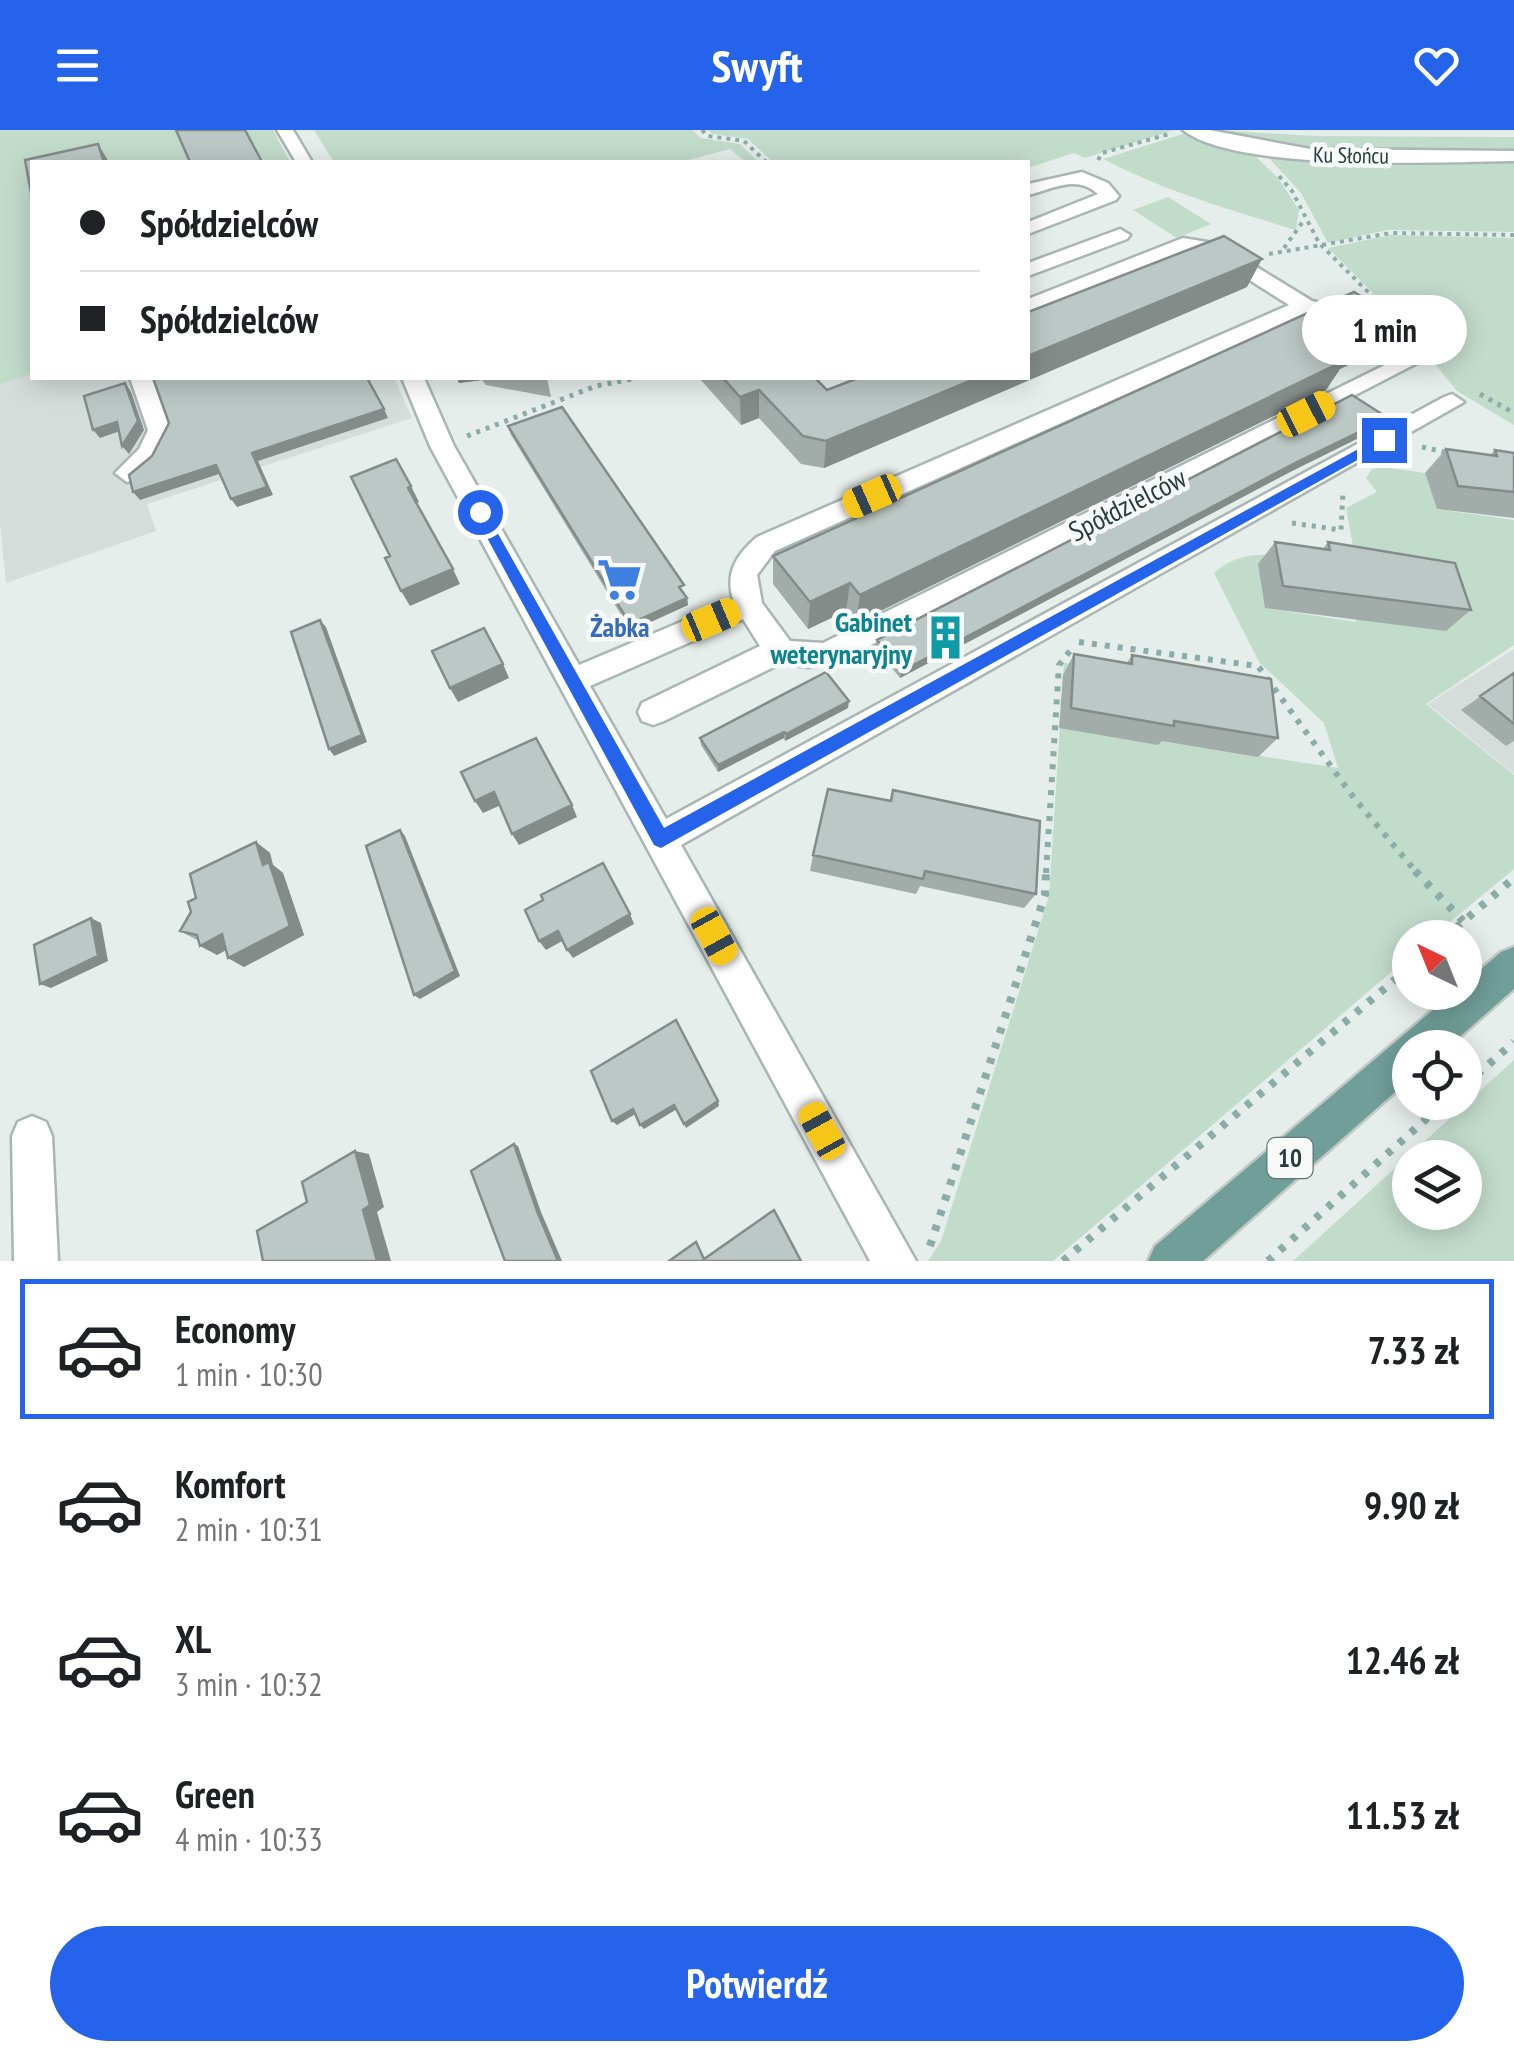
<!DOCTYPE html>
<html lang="pl">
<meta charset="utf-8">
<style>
:root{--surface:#fff;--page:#f6f6f6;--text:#202124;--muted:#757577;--line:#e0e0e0;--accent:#2563eb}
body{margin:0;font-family:"PT Sans Narrow",sans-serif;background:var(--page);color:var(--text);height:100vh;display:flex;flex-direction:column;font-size:38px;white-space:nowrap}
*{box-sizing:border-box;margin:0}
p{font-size:32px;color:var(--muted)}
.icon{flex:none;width:55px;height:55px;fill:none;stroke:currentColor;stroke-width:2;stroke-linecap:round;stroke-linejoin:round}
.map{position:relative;height:1131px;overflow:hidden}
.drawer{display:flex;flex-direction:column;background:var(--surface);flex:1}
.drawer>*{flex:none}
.banner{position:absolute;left:30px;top:30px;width:1000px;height:220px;border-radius:0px;box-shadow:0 5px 25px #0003;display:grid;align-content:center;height:220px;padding:0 50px;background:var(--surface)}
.needle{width:65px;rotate:317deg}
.fabs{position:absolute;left:1392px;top:790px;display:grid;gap:20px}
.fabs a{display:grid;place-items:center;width:90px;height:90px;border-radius:50%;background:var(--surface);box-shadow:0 5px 25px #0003;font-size:50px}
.end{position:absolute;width:45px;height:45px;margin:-22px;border:12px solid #2563eb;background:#fff;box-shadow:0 0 0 5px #fff}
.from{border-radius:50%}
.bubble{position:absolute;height:70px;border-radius:35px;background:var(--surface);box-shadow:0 5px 25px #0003;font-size:32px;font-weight:700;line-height:70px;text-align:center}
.car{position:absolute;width:30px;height:60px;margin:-30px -15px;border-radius:12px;box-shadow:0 0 8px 2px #0007;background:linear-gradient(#f5c518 24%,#345 0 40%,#f5c518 0 76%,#345 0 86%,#f5c518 0)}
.banner b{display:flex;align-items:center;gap:35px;height:95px;font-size:38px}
.banner b+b{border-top:2px solid var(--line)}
.banner i{width:25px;height:25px;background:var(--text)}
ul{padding:18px 0 0;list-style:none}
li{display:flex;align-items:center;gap:30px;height:140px;margin:0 20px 15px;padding:0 30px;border:5px solid transparent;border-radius:0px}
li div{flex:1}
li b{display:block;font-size:38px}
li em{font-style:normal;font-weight:700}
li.active{border-color:var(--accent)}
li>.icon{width:90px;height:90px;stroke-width:1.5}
.button{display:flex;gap:20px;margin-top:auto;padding:20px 50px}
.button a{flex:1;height:115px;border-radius:60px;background:var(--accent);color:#fff;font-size:40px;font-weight:700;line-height:115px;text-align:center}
header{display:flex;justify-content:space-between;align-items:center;height:130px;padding:0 50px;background:var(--accent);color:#fff;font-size:45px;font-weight:700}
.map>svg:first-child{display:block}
.built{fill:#d5ddda}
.green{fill:#c2dccc;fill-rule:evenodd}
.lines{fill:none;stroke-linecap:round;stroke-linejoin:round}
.minor-casing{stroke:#a9b6b3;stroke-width:5}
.major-casing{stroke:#c3c9c8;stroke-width:5}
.path-far3{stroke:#8bada7;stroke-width:4;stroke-dasharray:4 5;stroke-linecap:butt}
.path-far2{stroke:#8bada7;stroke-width:5;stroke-dasharray:4 6;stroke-linecap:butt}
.path-far1{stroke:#8bada7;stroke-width:6;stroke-dasharray:5 8;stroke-linecap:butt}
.path{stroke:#8bada7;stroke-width:8;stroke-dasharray:6 10;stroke-linecap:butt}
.minor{fill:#fff;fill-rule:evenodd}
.major{fill:#709e98;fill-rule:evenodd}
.wall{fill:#a2aca9}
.shaded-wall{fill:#848c8a}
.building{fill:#bcc8c5;stroke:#848c8a;stroke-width:2.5}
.route{fill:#2563eb}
.labels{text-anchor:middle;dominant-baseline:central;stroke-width:9;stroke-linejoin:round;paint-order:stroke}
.far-street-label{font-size:22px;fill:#273e3b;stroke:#f7faf9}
.shield{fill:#f7faf9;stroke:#657674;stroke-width:2.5}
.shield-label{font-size:25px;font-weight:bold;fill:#273e3b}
.street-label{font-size:28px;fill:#273e3b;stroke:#f7faf9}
.culture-label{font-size:28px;font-weight:bold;fill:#0d838f;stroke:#f7faf9;text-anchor:end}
.shop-label{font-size:28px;font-weight:bold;fill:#366cbe;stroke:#f7faf9}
</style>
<header><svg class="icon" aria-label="menu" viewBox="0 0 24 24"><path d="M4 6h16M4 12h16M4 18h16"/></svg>Swyft<svg class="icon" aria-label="heart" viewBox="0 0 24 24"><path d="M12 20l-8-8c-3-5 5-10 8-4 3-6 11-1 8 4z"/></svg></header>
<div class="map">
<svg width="1514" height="1131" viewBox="0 0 1514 1131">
<rect width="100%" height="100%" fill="#e6eeeb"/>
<path class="built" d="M 32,244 L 32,248 L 394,248 L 412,288 L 147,374 L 156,401 L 6,453 L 0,394 L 0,255 Z
M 1514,519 L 1514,644 L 1428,574 Z"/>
<path class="green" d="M 0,0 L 273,0 L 290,32 L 32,32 L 32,244 L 0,255 Z
M 314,0 L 692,0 L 701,8 L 740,14 L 759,32 L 746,32 L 730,19 L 681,32 L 334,32 Z
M 708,0 L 1174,0 L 1085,28 L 1074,23 L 1028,38 L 1028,32 L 773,32 L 748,9 L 713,4 Z
M 1212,0 L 1317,6 L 1514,7 L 1514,20 L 1315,19 Z
M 1186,3 L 1252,23 L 1278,48 L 1299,80 L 1296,100 C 1230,80 1164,61 1103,29 Z
M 1269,28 L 1514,31 L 1514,102 L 1387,100 L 1328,113 L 1301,63 Z
M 1168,67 L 1211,94 L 1177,108 L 1133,80 Z
M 1391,105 L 1514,108 L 1514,295 L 1457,261 L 1395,185 L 1328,118 Z
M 1383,337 L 1425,343 L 1437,379 L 1514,390 L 1514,515 L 1426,574 L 1514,645 L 1514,739 L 1432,807 L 1410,808 L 1410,826 L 1053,1131 L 928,1131 L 941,1111 L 1049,766 L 1064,533 L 1096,534 L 1158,610 L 1338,638 L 1324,593 L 1259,532 L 1214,443 C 1232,427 1250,424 1274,425 L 1265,478 L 1356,492 L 1355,427 L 1346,378 L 1377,362 L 1366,348 L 1372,339 Z
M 1514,930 L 1514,1131 L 1293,1131 ZM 1410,1028 L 1465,1028 L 1465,1082 L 1410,1082 Z"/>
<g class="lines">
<defs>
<path id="minor" d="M 277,0 L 293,0 L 312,32 L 296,32 Z
M 1183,0 L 1209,0 L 1310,19 L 1514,21 L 1514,31 C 1442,32 1236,42 1183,0 Z
M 1082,42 L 1108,53 L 1119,66 L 1116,70 L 1028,104 L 1028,92 L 1098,64 C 1076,44 1053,59 1028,65 L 1028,54 Z
M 1120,99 L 1130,105 L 1127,109 L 1028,146 L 1028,133 Z
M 1183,108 L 1219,114 L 1312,171 L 1350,180 L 1414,217 L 1421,227 L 1419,232 L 836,533 L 808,537 L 782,533 L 664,591 L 653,595 L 642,591 L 638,582 L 642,573 L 760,516 L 743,489 L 590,556 L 666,689 L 1444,267 L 1452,264 L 1464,272 L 681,715 L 916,1131 L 870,1131 L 430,316 L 402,248 L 424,248 L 454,316 L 579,535 L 733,470 C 725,443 736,425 757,407 L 1289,175 L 1207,123 L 1185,120 L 1028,182 L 1028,169 ZM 1307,183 L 1336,189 L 1399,228 L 823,513 L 790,511 L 762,473 L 757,445 L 775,421 Z
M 130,248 L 152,248 L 172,300 C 162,322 152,345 127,352 L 115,343 L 139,319 L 148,300 Z
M 32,986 L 46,992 L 52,1006 L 58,1131 L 14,1131 L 12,1006 L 18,992 Z"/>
<path id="major" d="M 1514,817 L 1514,859 L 1447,918 L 1410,918 L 1410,949 L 1203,1131 L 1148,1131 L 1155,1116 L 1454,862 L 1465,862 L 1465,853 L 1501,822 Z"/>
</defs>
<use href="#minor" class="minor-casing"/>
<use href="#major" class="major-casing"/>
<path class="path-far3" d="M 702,0 L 708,6 L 744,11 L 766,32
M 1098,30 L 1102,23 L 1169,4
M 1279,46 L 1292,61 L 1319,113 L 1375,169
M 1284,118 L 1304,90
M 1269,124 L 1391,103 L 1514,105"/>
<path class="path-far2" d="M 1480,264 L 1514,283
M 467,306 L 596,256 L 637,248
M 1422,317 L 1449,323
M 1292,393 L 1341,400 L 1343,362"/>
<path class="path-far1" d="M 1079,512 L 1258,536 L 1354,668 L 1417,743
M 1046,743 L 1059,535 L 1073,517"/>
<path class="path" d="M 1415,741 L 1463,791
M 1444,808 L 1514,748
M 1465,955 L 1514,912
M 930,1116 L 1045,765 L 1046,741
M 1063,1131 L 1410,837
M 1268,1131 L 1445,972"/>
<use href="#minor" class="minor"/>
<use href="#major" class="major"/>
</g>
<path class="wall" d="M 1247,157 L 824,338 L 801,334 L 759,288 L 741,295 L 700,249 L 700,248 L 815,248 L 827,260 Z
M 1400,189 L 1379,220 L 1340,239 L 1326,260 L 856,493 L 846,481 L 808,499 L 773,454 L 773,426 Z
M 457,248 L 547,248 L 551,267 L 486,255 L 482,250 L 459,253 Z
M 1388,288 L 1381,297 L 1292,341 L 900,548 L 875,517 L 877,510 Z
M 508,296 L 685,463 L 684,463 L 687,468 L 688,475 L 631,501 L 511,305 Z
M 1446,319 L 1490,325 L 1495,320 L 1514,323 L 1514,388 L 1437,379 L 1425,343 Z
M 1275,412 L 1323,419 L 1328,412 L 1471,480 L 1446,501 L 1265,478 L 1258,434 Z
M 1074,524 L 1127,533 L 1132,525 L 1278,608 L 1258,627 L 1162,611 L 1158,615 L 1059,598 L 1063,545 Z
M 1514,543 L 1514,611 L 1506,616 L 1461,580 Z
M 848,578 L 785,611 L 784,608 L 718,642 L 701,615 L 700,608 Z
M 893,660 L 1036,764 L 1024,778 L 920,756 L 916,764 L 810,741 L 813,725 L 890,671 Z
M 256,712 L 270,723 L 273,735 L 283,743 L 304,805 L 244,837 L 228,828 L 226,820 L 217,825 L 199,811 L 180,801 L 191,782 L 196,768 Z"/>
<path class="shaded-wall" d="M 98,14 L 109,32 L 104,32 Z
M 1262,129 L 1247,157 L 824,338 L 826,311 L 977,248 L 1028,248 L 1028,226 Z
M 1400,189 L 1379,220 L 1340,239 L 1326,260 L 856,493 L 860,465 L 1333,221 Z
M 457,248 L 481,248 L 482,250 L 459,253 Z
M 125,253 L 131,262 L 144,300 L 129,324 L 122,316 Z
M 759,260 L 759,288 L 741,295 L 740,267 Z
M 384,279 L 388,288 L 258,331 L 273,365 L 237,377 L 231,369 L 252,323 Z
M 1388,288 L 1381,297 L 1292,341 L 900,548 L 902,541 L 1297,332 Z
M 117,292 L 123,300 L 100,308 L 93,300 Z
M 216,335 L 222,343 L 140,370 L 133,362 Z
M 411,356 L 419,372 L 415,374 L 408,358 Z
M 453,439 L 460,454 L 410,476 L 401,461 Z
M 850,453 L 846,481 L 808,499 L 810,472 Z
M 687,468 L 688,475 L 631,501 L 630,494 Z
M 320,490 L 326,497 L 367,612 L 334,626 L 329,619 Z
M 503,534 L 509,548 L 458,572 L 450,558 Z
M 849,571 L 848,578 L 785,611 L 786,604 Z
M 784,602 L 784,608 L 718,642 L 718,635 Z
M 494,662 L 501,675 L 483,683 L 475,671 Z
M 572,675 L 577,687 L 519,715 L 512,704 Z
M 400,700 L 405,706 L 460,846 L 420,869 L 414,865 Z
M 256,712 L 270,723 L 273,735 L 283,743 L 304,805 L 244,837 L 228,828 L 263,735 Z
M 630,784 L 634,794 L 573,828 L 567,820 Z
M 91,788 L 101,793 L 108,831 L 51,858 L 40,854 Z
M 558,801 L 564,810 L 546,820 L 539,811 Z
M 222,804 L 238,813 L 217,825 L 200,816 Z
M 718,971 L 719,976 L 686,998 L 684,994 Z
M 674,975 L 677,979 L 644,999 L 640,995 Z
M 633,979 L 637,983 L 617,995 L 612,991 Z
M 514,1014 L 518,1016 L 541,1082 L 562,1131 L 558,1131 L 537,1081 Z
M 355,1021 L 369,1024 L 384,1077 L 377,1082 L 391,1131 L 377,1131 L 363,1080 Z"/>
<path class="building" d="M 176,0 L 245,0 L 262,32 L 190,32 Z
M 98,14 L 104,32 L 32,32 L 32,68 L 25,30 Z
M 1224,106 L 1262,129 L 1028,226 L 1028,182 Z
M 1354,162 L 1400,189 L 1333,221 L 1346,230 L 860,465 L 850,453 L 810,472 L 773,426 Z
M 153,248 L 367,248 L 384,279 L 252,323 L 267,357 L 231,369 L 216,335 L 133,362 L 129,345 L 152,326 L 169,293 Z
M 723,248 L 815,248 L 827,260 L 858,248 L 977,248 L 826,311 L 803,306 L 759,260 L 740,267 Z
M 125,253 L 138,291 L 122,316 L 117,292 L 93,300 L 84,266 Z
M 1352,265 L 1388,288 L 1297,332 L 902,541 L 877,510 Z
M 562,277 L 684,455 L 679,457 L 687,468 L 630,494 L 508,296 Z
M 1446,319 L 1497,326 L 1495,320 L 1514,323 L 1514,362 L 1458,356 Z
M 396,329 L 411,356 L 408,358 L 453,439 L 401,461 L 385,428 L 390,426 L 351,347 Z
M 1275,412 L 1330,420 L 1328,412 L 1455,433 L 1471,480 L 1283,456 Z
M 320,490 L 362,605 L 329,619 L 291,502 Z
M 484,498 L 503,534 L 450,558 L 432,521 Z
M 1074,524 L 1132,534 L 1132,525 L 1271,549 L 1278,608 L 1174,591 L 1174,596 L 1071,578 Z
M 826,542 L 849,571 L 786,604 L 784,602 L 718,635 L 700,608 Z
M 1514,543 L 1514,594 L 1480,566 Z
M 536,608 L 572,675 L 512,704 L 494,662 L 475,671 L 461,642 Z
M 828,659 L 891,671 L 893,660 L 1040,691 L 1036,764 L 925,741 L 923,749 L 813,725 Z
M 400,700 L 455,841 L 414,865 L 366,716 Z
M 256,712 L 263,735 L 269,732 L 290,796 L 228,828 L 222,804 L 200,816 L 197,805 L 180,801 L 191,782 L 188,772 L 196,768 L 190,744 Z
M 603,733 L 630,784 L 567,820 L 558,801 L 539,811 L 525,780 L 543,770 L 541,765 Z
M 91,788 L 98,826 L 40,854 L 34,815 Z
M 676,890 L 718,971 L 684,994 L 674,975 L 640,995 L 633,979 L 612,991 L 591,941 Z
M 514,1014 L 537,1081 L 558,1131 L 505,1131 L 471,1041 Z
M 355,1021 L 370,1075 L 363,1080 L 377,1131 L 263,1131 L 257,1101 L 307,1072 L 302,1052 Z
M 774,1080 L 801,1131 L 669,1131 L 696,1112 L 704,1129 Z"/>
<path class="route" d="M 1384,305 L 1390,310 L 1388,313 L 661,718 L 654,715 L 473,382 L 484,379 L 664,698 Z"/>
<defs>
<symbol id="supermarket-bare" viewBox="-9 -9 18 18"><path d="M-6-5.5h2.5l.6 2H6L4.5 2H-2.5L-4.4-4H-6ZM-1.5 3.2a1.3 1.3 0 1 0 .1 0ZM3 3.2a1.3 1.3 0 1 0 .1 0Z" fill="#3f7fe0" stroke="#f7faf9" stroke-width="2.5" paint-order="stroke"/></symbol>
<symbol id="building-bare" viewBox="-9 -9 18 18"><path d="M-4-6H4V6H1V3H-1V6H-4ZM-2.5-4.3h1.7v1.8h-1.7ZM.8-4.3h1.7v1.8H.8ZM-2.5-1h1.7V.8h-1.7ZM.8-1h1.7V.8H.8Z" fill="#0f9aa8" stroke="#f7faf9" stroke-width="2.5" paint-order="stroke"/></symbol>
</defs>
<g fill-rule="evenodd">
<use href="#supermarket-bare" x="588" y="418" width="63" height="63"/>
<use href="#building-bare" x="914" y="476" width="63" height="63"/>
</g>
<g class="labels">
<g class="far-street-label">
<text transform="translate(1351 25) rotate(1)">Ku Słońcu</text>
</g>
<rect class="shield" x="1267.5" y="1008" width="45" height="40" rx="8"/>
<g class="shield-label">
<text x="1290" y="1028">10</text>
</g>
<g class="street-label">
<text transform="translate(1127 374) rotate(-27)">Spółdzielców</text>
</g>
<g class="culture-label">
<text x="912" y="491">Gabinet<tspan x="912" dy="32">weterynaryjny</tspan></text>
</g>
<g class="shop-label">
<text x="620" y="496">Żabka</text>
</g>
</g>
</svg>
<div class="fabs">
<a><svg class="needle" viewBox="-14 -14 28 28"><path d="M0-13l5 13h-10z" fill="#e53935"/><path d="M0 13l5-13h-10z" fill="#757577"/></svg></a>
<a><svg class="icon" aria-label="locate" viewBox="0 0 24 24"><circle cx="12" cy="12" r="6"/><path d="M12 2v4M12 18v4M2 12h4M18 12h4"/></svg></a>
<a><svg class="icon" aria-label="layers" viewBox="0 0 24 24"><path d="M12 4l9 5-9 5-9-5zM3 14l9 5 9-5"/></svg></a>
</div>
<i class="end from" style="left:480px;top:382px"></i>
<i class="end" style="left:1384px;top:310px"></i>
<div class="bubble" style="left:1302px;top:165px;width:165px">1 min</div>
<i class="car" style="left:1306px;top:284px;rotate:63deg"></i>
<i class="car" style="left:872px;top:366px;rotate:246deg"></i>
<i class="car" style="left:711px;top:490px;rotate:67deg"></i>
<i class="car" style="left:714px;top:806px;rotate:151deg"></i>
<i class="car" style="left:822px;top:1001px;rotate:331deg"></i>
<div class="banner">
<b><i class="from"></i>Spółdzielców</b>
<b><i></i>Spółdzielców</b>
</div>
</div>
<section class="drawer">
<ul>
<li class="active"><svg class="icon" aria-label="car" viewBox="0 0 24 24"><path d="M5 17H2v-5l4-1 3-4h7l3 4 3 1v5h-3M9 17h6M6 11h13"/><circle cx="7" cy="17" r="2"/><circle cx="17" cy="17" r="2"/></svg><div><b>Economy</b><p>1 min · 10:30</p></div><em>7.33 zł</em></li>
<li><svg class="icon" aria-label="car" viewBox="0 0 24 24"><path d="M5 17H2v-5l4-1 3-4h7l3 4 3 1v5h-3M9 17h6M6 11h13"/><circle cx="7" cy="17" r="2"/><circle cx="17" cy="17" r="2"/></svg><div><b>Komfort</b><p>2 min · 10:31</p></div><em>9.90 zł</em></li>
<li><svg class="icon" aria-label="car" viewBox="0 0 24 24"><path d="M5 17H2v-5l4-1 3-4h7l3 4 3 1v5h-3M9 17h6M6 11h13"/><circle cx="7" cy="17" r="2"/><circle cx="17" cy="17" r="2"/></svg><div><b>XL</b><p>3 min · 10:32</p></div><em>12.46 zł</em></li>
<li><svg class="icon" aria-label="car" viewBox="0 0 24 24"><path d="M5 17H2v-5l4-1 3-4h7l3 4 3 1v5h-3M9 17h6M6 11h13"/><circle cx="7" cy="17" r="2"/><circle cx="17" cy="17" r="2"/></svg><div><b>Green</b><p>4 min · 10:33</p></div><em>11.53 zł</em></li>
</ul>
<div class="button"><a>Potwierdź</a></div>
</section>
